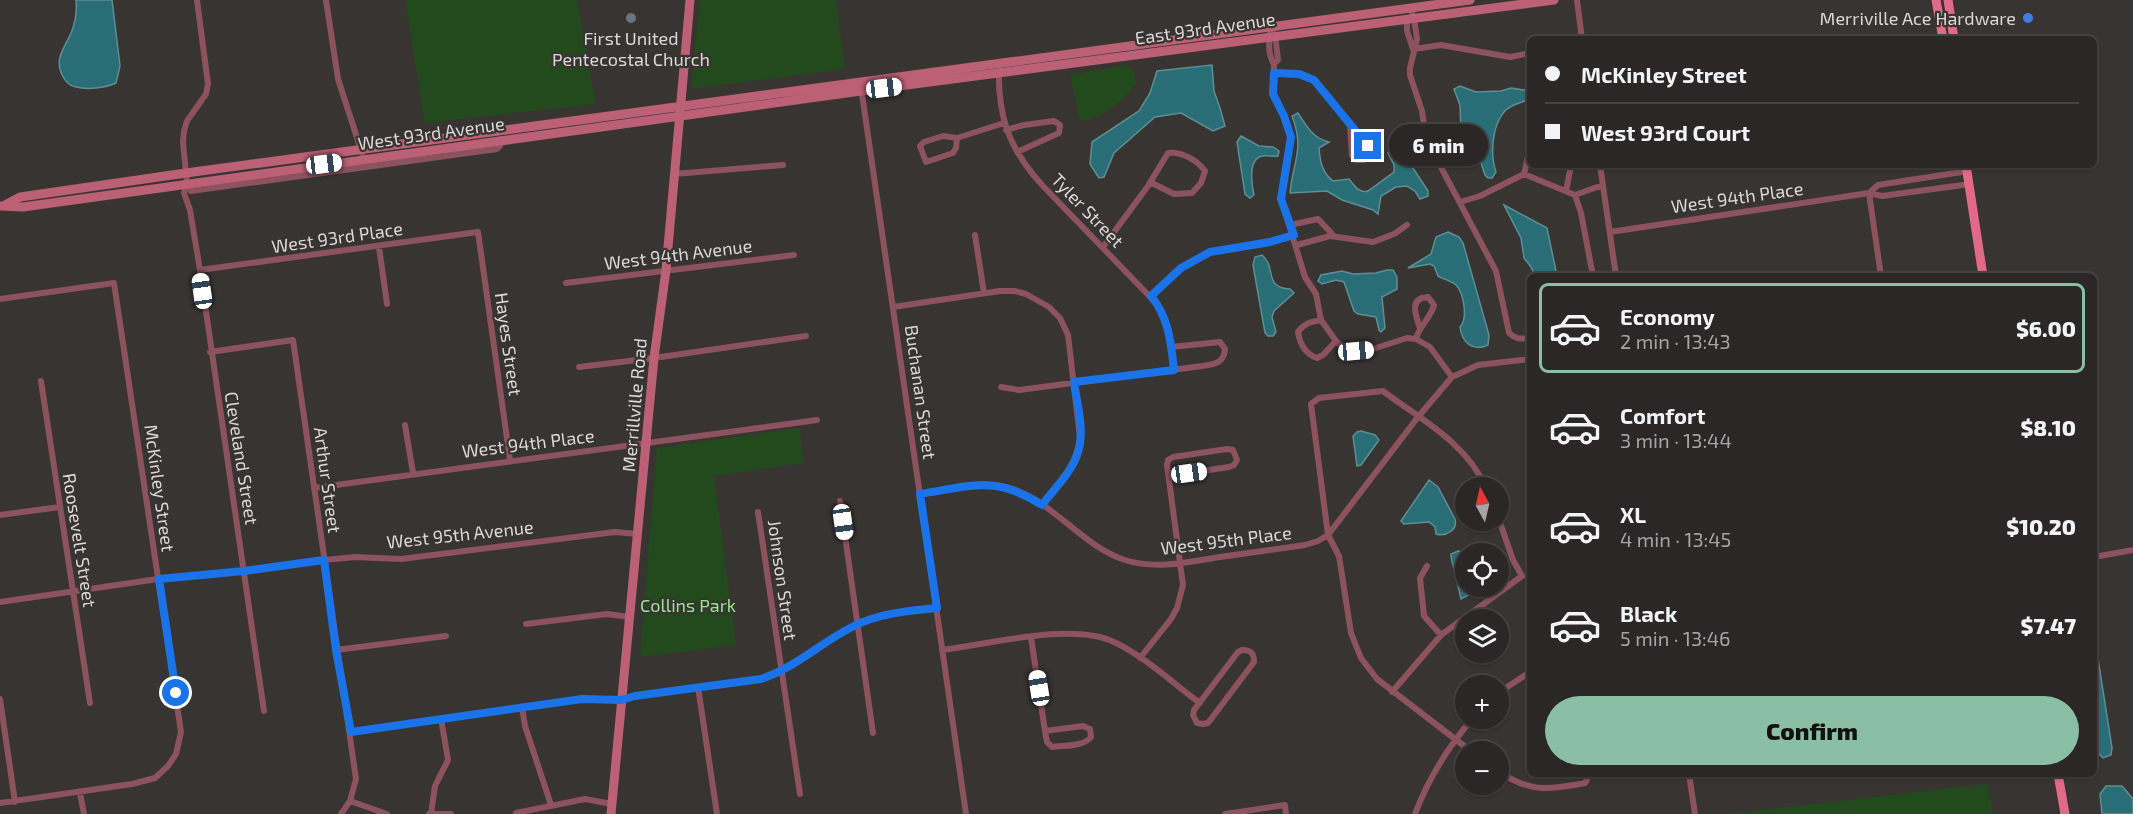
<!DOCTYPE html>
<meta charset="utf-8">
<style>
:root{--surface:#2a2726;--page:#322f2e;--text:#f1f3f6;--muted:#a5a5a7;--line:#464443;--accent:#8abfa5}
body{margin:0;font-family:"Exo 2",sans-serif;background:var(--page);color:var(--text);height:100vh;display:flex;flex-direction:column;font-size:22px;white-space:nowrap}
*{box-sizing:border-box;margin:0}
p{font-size:20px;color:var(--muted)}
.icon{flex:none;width:33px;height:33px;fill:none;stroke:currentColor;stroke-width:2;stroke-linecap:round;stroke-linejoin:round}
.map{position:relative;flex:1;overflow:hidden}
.side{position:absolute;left:1527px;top:273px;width:570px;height:504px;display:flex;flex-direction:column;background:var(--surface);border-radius:9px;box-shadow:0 2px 4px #0004,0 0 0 2px var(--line)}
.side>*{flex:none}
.top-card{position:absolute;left:1527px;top:36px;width:570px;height:132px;border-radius:9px;box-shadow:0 2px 4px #0004,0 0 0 2px var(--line);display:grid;align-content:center;height:132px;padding:0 18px;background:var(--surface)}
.needle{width:39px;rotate:352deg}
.tools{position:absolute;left:1455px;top:477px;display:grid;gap:12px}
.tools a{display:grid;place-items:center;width:54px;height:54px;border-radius:50%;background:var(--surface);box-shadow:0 2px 4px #0004,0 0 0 2px var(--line);font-size:30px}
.end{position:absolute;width:27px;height:27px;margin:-14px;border:8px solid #1a73e8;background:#fff;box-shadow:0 0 0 3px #fff}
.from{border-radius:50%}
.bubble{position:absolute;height:42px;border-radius:21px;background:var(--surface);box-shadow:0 2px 4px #0004,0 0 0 2px var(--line);font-size:20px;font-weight:800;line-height:42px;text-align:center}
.car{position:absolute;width:18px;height:36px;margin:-18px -9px;border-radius:8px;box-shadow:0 0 4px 2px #0007;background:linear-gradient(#fff 24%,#345 0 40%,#fff 0 76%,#345 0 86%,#fff 0)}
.top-card b{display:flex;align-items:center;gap:21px;height:57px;font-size:22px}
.top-card b+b{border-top:2px solid var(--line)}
.top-card i{width:15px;height:15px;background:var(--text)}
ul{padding:10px 0 0;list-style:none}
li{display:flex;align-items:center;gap:18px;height:90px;margin:0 12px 9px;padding:0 6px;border:3px solid transparent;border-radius:9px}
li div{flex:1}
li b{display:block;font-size:22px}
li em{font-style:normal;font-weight:800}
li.current{border-color:var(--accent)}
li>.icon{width:54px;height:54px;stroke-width:1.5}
.primary-button{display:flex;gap:12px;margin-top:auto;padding:12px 18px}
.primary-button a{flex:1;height:69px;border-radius:36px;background:var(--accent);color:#111;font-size:24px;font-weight:800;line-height:69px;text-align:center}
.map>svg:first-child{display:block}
.green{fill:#234a1d}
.water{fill:#296e76;stroke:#5e8e93;stroke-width:1.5}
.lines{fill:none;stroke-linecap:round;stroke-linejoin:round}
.street{stroke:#8c525f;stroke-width:6}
.secondary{stroke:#bc6076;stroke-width:9}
.primary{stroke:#e06a87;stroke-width:9}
.route{stroke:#1a73e8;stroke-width:8}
.worship-dot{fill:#6b7280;stroke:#383432;stroke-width:2}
.shop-dot{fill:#3f7fe0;stroke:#383432;stroke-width:2}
.labels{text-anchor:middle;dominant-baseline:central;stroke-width:4.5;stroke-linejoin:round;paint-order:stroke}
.poi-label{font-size:18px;fill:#dbd8d7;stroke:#383432;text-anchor:end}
.street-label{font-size:18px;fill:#dbd8d7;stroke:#383432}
.park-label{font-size:18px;fill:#97e78c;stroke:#383432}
</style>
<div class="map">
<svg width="2133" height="814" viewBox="0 0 2133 814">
<rect width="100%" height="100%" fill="#383432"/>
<path class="green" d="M 405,0 L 577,0 L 596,104 L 425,123 Z
M 700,0 L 836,0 L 845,69 L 691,89 Z
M 1125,65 L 1133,69 L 1136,84 C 1124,100 1101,121 1080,120 L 1070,75 Z
M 800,428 L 803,463 L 714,476 L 736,645 L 640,657 L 657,448 Z
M 1987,784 L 1993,814 L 1725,814 Z"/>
<path class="water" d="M 76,0 L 112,0 L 120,66 L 116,83 C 105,88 87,90 76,87 C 69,86 65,81 62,75 C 53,57 68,44 73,28 C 76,19 77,9 76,0 Z
M 1212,65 L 1214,91 L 1220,108 L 1225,126 L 1213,131 L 1181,113 L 1155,117 L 1114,153 L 1104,177 L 1099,178 L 1090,164 L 1092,142 L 1139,111 L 1150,93 L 1157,71 Z
M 1460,86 L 1476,92 L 1501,91 L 1511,88 L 1530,91 L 1530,99 C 1522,103 1510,104 1504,112 C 1492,126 1490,155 1496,172 L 1492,178 L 1488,178 L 1485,175 L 1478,154 L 1461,130 L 1460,105 L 1454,89 Z
M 1298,113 C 1306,125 1313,139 1329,142 L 1319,148 C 1320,161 1322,173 1333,181 L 1349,179 C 1354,185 1359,194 1368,191 L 1394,172 L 1394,165 L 1388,153 L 1390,149 L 1397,146 L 1402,151 L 1428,191 L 1428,196 L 1420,199 L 1415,191 L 1407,186 L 1396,187 L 1381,196 L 1378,214 L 1373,210 L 1342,200 L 1327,191 L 1290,193 C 1293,160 1305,150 1292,116 Z
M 1241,136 L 1259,146 L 1273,147 L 1279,151 L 1278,156 C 1272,157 1268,155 1263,156 C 1247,158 1252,186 1254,195 L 1250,198 L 1245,194 L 1237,142 Z
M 1504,205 L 1547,228 L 1557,276 L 1535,276 L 1531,267 L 1524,258 L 1521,238 Z
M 1448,232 L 1459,237 L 1463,243 L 1489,335 L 1488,345 C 1473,352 1462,343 1460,327 C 1468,319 1464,293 1456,285 C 1451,281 1443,279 1438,276 L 1434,266 L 1430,264 L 1408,268 L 1431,254 L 1436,237 Z
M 1262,255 C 1277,267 1263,288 1290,289 L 1294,293 L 1274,311 L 1272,317 L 1276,332 L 1273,336 L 1268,336 L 1265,333 L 1253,265 L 1255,257 Z
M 1387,270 L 1393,270 L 1397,277 L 1397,289 L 1382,297 L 1385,328 L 1381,332 L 1379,330 L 1376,317 L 1358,314 L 1354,311 L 1344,282 L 1336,280 L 1322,284 L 1318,281 L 1321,275 L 1342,271 L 1353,274 L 1376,273 Z
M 1361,431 L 1375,435 L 1379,440 L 1361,465 L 1357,466 L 1353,436 L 1357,432 Z
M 1429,480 L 1438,487 L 1455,519 C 1458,530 1446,537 1436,534 L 1435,527 L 1429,522 L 1404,524 L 1401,521 Z
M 1458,551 L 1466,553 L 1466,586 L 1477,587 L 1474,592 L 1461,599 L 1451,557 L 1451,554 Z
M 2094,633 L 2112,748 L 2111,755 L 2103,758 L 2096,751 L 2094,737 Z
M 2106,786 L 2122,786 L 2133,799 L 2133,814 L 2102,814 L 2100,794 Z"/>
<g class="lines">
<path class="street" d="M 197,0 L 208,84 L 206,94 L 187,121 L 184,131 L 183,142 L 187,184 L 184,193 L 190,210 L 200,270 L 264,711
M 326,0 L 338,79 L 362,153
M 1577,0 L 1582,39
M 1410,8 L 1414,18 L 1417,39 L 1410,68 L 1410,75 L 1422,111 L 1426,139 L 1496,271 L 1509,333 C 1516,339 1521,340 1530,337
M 1407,18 L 1407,31 L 1413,49
M 1271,27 C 1269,39 1267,54 1274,64
M 1275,34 L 1278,60 L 1274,64 L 1273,94 L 1284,116 L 1291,137 L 1281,199 L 1305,277 L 1316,294 L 1321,320 L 1336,341 L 1344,348 L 1356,351 L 1373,349 L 1407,338 L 1416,339 L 1430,347 L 1452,377
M 1414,49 L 1441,45 L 1510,57 L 1530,53
M 999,63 C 997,115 1008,148 1043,186 L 1157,304 L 1168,327 L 1174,370
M 1274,73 L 1299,74 L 1314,80 L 1366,144 L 1370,153 L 1364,160 L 1356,160 L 1352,156 L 1350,123
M 861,87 L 966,814
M 1006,130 L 1024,125 L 1054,121 L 1060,125 L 1059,133 L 1017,152
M 957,138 L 956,148 L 953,153 L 926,162 L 920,146 L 924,142 L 943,136 L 957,138 L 1004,123
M 1600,165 L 1616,276
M 674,174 L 783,165
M 1524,174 L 1530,148
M 191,191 L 497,149 L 500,146 L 501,139
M 1566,191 L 1571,165
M 1869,193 L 1878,185 L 1968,171
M 1869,193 L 1881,276
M 1575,195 L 1581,213 L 1593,276
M 1460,202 L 1480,196 L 1524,174 L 1575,195 L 1603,185
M 1290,225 L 1318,219 L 1334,236
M 1610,232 L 1869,193 L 1882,196 L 1970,184
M 975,235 L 984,293
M 1297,245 L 1330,236 L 1373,242 L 1394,234 L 1407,225
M 379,247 L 387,304
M 1103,247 L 1148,186 L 1168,153 C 1181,151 1197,160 1205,171 L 1201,183 L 1192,193 L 1174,194 L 1150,182
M 200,270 L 478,232 L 510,460
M 566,283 L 794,255
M 1151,296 L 1181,268 L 1210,252 L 1270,242 L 1294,235
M 0,299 L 114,283 L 181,732 L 176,754 L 168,766 L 155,778 L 132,784 L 0,803
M 893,307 L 1000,291 L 1015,291 L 1026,294 L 1049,307 L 1060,318 L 1068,335 L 1080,438 C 1077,465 1058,484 1042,505
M 1321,320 C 1311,322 1304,323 1298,332 C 1300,344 1305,354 1317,358 L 1323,355 L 1336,341
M 1416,339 C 1419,326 1431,318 1434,305 L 1428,297 C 1409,298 1415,314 1420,328
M 210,352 L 293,340 L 356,779 L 350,801 L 341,814
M 579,367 L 654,358 L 806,336
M 41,381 L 90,703
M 1001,387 L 1019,390 L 1202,366 C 1215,364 1224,363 1225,349 L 1220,342 L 1171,347
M 1530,405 L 1528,416 L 1530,421
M 405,425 L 413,473
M 314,488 L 817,420
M 920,494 C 946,490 975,481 1001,486 C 1049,495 1079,545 1125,560 C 1156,570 1189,562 1220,557 C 1248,553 1277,549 1305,545 L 1318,541 L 1328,535 L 1418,417 L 1452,377 L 1478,365 L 1530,359
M 840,501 L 873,733
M 758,512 L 800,794
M 0,515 L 60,507
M 2094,557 L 2133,550
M 1427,566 L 1420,578 L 1424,616 L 1441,635
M 0,602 L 158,579 L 244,571 L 324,560 L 355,557 L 401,559 L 615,532 L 638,534
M 526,624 L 607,614 L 630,617
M 1031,637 L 1045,731 L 1047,742 L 1052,747 C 1065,745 1083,747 1091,737 L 1090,729 L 1083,726 L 1045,731
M 336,650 L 446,636
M 943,650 C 990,644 1072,622 1114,642 C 1144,656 1174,684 1200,703
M 1242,650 C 1251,650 1254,653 1254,662 L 1208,723 L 1203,724 L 1197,723 L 1193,715 L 1194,710 L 1238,652 Z
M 1140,658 L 1171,619 L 1177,608 L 1183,585 L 1167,465 L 1168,460 L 1173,457 L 1227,449 L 1233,450 L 1237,460 L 1234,465 L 1229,467 L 1169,476
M 698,687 L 717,814
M 1392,692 L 1441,635 L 1522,576 L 1513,560 L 1498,517
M 1498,693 L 1530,672
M 0,699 L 15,802
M 522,707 L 525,726 L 551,805
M 351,732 L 582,699 L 621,700 L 635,696 L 761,679 C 797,667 821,642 854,626 C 880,613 909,611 937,607
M 1472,752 L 1377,679 L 1361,658 L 1351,633 L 1339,556 L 1328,535 L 1311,404 L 1319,398 L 1383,391 C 1420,419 1467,443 1486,488
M 1498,771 C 1530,793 1549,790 1585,783 L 1590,774
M 1689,774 L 1695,814
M 80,793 L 84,814
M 350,801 L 387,814
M 516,813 L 585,799 L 612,804
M 429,814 L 451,814
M 431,814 L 435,786 L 448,760 L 441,718
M 1225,814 L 1285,805 L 1286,814
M 1415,814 C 1429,777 1447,748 1473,718"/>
<path class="secondary" d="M 5,205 L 20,197 L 186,173 L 1470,0
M 0,206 L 23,207 L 861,91 L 1554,0
M 611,814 L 654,358 L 666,270 L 690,0"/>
<path class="primary" d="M 1936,0 L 1943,39
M 1948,0 L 1954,39
M 1966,165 L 1983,276
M 2058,774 L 2065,814"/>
</g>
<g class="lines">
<path class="route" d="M 176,693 L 159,579 L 244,571 L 324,560 L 336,650 L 351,732 L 582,699 L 621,700 L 635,696 L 761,679 C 797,667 821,642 854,626 C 880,613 909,611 937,608 L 920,494 C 971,486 995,475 1042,505 C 1054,489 1073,471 1078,452 C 1085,431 1077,404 1074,382 L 1174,370 C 1171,343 1169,318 1151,296 L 1181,268 L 1210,252 L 1270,242 L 1294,235 L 1281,199 L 1291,137 L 1284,116 L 1273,94 L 1274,73 L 1299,74 L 1314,80 L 1368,146"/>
</g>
<circle class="worship-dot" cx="631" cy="18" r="6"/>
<circle class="shop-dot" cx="2028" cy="18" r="6"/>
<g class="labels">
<g class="poi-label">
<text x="2016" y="18">Merriville Ace Hardware</text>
<text x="631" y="38" text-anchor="middle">First United<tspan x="631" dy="21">Pentecostal Church</tspan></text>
</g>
<g class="street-label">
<text transform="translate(1205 28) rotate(-8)">East 93rd Avenue</text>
<text transform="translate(431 133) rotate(-8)">West 93rd Avenue</text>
<text transform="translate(1737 197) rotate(-8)">West 94th Place</text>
<text transform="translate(1088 210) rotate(46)">Tyler Street</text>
<text transform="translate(337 237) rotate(-8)">West 93rd Place</text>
<text transform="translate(678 254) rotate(-7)">West 94th Avenue</text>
<text transform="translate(509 344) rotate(82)">Hayes Street</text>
<text transform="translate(921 392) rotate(82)">Buchanan Street</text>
<text transform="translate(634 405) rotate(-85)">Merrillville Road</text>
<text transform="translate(528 443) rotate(-7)">West 94th Place</text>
<text transform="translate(242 458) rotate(81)">Cleveland Street</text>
<text transform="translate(328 480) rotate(82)">Arthur Street</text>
<text transform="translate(160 488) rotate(82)">McKinley Street</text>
<text transform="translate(460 534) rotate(-6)">West 95th Avenue</text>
<text transform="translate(80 540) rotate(81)">Roosevelt Street</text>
<text transform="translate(1226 540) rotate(-7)">West 95th Place</text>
<text transform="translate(783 580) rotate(82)">Johnson Street</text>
</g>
<g class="park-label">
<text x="688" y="605">Collins Park</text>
</g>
</g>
</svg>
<div class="tools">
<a><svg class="needle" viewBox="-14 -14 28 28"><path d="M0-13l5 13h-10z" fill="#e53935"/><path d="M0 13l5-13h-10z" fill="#a5a5a7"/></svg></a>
<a><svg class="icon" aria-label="locate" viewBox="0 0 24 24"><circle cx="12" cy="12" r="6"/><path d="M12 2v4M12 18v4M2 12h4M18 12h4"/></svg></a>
<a><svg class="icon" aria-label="layers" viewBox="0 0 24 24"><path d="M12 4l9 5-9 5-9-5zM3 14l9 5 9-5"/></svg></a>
<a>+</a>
<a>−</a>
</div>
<i class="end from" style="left:176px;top:693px"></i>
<i class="end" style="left:1368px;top:146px"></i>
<div class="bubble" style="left:1389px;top:124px;width:99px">6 min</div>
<i class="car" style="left:884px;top:88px;rotate:83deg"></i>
<i class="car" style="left:324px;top:164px;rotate:83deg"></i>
<i class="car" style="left:202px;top:291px;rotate:352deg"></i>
<i class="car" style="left:1356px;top:351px;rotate:85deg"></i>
<i class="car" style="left:1189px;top:473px;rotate:82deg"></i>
<i class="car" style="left:843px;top:522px;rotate:172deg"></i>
<i class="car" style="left:1039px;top:688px;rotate:351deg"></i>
<div class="top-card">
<b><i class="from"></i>McKinley Street</b>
<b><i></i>West 93rd Court</b>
</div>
<section class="side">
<ul>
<li class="current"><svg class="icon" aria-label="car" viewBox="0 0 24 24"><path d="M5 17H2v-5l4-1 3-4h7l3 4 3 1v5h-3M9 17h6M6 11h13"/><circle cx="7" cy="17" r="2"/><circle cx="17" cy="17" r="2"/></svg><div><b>Economy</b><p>2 min · 13:43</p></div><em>$6.00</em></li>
<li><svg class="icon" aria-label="car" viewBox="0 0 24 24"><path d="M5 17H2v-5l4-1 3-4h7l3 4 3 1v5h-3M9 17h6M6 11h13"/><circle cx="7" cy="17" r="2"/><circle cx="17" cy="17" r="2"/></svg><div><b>Comfort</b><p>3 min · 13:44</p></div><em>$8.10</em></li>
<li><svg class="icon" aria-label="car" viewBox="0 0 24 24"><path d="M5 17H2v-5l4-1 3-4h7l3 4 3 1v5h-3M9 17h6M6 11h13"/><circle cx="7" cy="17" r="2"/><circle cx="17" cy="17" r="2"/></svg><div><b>XL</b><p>4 min · 13:45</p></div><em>$10.20</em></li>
<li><svg class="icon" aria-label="car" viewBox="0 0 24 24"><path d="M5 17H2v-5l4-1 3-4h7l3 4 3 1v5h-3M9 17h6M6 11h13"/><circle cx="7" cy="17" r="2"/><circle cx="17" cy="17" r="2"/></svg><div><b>Black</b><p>5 min · 13:46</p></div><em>$7.47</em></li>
</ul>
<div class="primary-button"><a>Confirm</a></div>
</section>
</div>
